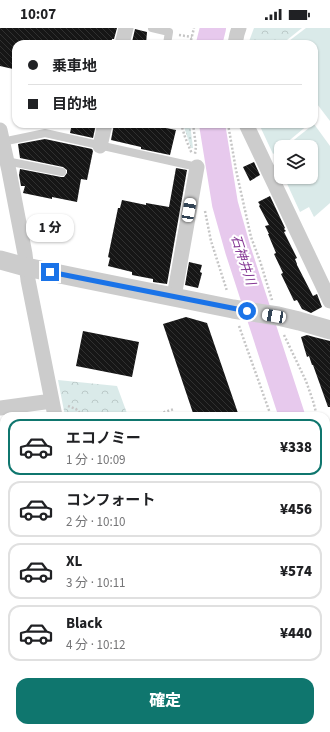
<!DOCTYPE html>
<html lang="ja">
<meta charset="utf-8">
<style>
:root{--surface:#fff;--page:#f6f6f6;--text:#202124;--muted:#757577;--line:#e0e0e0;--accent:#0f766e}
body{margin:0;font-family:"Source Sans 3","Noto Sans JP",sans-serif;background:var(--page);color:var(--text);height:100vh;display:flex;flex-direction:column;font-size:15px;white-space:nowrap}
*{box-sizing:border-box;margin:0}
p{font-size:13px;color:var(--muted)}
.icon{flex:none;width:22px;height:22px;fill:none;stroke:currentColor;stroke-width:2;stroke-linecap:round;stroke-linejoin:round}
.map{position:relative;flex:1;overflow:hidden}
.panel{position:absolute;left:0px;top:384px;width:330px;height:320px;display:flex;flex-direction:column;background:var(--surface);border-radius:12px 12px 0 0;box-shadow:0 1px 3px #0004}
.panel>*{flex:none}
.top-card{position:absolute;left:12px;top:12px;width:306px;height:88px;border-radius:12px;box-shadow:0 1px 3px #0004;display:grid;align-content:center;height:88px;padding:0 16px;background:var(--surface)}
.buttons{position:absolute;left:274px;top:112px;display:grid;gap:8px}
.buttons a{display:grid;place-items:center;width:44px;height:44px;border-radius:8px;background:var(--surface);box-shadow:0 1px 3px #0004;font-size:20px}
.end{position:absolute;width:18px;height:18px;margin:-9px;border:5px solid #1a73e8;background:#fff;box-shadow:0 0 0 2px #fff}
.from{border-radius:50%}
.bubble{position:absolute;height:28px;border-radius:12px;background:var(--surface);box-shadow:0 1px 3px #0004;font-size:13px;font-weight:800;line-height:28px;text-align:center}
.car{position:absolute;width:12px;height:24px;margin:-12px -6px;border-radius:5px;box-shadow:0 0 3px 1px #0007;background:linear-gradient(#fff 24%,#345 0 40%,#fff 0 76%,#345 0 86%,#fff 0)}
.top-card b{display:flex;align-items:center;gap:14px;height:38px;font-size:15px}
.top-card b+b{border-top:1px solid var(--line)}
.top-card i{width:10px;height:10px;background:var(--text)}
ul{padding:7px 0 0;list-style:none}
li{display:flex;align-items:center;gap:12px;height:56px;margin:0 8px 6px;padding:0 8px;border:2px solid var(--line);border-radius:12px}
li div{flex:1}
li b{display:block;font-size:15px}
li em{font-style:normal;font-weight:800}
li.active{border-color:var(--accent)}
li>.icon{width:36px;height:36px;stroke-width:1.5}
.action{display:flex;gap:8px;margin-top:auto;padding:8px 16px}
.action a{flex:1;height:46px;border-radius:12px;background:var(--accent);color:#fff;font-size:16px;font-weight:800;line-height:46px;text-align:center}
.status{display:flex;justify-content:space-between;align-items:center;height:28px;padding:0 20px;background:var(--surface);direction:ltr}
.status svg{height:11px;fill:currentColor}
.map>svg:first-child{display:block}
.grass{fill:url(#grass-dots)}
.forest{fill:url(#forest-crowns)}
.pitch{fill:#daeae9}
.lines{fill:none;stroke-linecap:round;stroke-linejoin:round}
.river{stroke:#e7c9ed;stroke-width:26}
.building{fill:url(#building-back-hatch)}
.path{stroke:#c6c6c6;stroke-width:2.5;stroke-dasharray:2 2;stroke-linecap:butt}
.service{stroke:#ccc;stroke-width:8}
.minor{stroke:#ccc;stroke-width:15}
.tertiary{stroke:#ccc;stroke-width:19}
.secondary{stroke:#b9b9b9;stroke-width:22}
.route{stroke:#1a73e8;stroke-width:5}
.labels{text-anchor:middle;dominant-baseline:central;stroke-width:4;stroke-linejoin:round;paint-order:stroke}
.water-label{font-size:13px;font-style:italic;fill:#863a95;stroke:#fff}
</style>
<div class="status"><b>10:07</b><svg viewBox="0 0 49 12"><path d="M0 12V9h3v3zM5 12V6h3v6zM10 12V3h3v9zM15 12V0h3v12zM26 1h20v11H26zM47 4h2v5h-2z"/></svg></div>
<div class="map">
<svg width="330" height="704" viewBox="0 0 330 704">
<defs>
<pattern id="grass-dots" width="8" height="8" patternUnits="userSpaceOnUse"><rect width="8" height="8" fill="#daeae9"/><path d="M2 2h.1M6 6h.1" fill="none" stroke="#bbc9c8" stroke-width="1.8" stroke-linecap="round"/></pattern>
<pattern id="forest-crowns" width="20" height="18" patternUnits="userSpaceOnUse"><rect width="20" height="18" fill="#daeae9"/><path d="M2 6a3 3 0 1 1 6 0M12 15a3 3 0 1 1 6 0" fill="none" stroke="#bbc9c8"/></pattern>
<pattern id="building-back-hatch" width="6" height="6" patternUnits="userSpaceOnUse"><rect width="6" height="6" fill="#161616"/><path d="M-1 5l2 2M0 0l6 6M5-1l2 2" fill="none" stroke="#303030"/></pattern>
</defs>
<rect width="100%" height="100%" fill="#fff"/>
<path class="grass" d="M 183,96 L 190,96 L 193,120 L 191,120 Z"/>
<path class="forest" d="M 254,0 L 302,0 L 282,16 L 248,16 Z
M 58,352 L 117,358 L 128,388 L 65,388 Z"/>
<path class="pitch" d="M 306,0 L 330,0 L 330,93 L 314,72 L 314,16 L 285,16 Z
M 259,96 L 309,96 L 273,126 Z
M 314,96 L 330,118 L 330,175 L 314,189 L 309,179 L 300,184 L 284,149 L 311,149 L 311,119 L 285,119 Z"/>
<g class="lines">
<path class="river" d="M 209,16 L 213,0
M 212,96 L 225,176 L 238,222 L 292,388
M 326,499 L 330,512"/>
</g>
<path class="building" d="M 0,0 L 117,0 L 114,11 L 112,11 L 111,16 L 16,16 L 16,27 L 13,41 L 0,38 Z
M 135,1 L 147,4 L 146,16 L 132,14 Z
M 72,96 L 96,96 L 93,110 L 70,105 Z
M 114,96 L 162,96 L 161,99 L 176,102 L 170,127 L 141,121 L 141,119 L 111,112 Z
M 45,111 L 92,121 L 93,123 L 87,152 L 81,151 L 77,174 L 52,169 L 52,171 L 23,165 L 25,158 L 21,158 L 19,147 L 20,141 L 61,149 L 64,149 L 67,145 L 67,142 L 63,139 L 20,130 L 18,116 Z
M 254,134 L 260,147 L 250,153 L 243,139 Z
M 176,140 L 187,142 L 167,256 L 153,254 L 153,251 L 132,247 L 132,244 L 108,238 L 110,230 L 108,229 L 118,180 L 120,180 L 122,172 L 146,177 L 146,175 L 169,179 Z
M 270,168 L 285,200 L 284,201 L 286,203 L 284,204 L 297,230 L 295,231 L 297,236 L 297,237 L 313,268 L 317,266 L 322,279 L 311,285 L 302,281 L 297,272 L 294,273 L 281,246 L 283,245 L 274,226 L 276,225 L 268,206 L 269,206 L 265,198 L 269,197 L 259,178 L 260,177 L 258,174 Z
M 189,234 L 202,237 L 200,244 L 202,245 L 198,260 L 185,257 Z
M 186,289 L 207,295 L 239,388 L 194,388 L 163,296 Z
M 83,303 L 139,314 L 132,349 L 76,338 Z
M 307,307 L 314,309 L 330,313 L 330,379 L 328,379 L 313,337 L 312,337 L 309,328 L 307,329 L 301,309 Z"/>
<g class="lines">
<path class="path" d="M 179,7 L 192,9
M 190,16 L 194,0
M 181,96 L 185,109 L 192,126
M 193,96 L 196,118 L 195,126
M 228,96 L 236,142 L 251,209 L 260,233 L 272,272
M 205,183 L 211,213 L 227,263
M 239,298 L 271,388
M 284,307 L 306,353 L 313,373 L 317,388
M 68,378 L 76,381 L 83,388
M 152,388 L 174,381
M 326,419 L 330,430"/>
<path class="service" d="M 152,0 L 169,4 L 167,16
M 2,114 L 45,105 L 197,139
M 6,133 L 62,144
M 0,562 L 4,562
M 0,646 L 4,645"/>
<path class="minor" d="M 122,16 L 126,0
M 235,16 L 237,6 L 239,0
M 246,96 L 330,273
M 0,102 L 9,143 L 25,226 L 28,252 L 55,388
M 100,118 L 105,96
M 174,269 L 197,139
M 0,380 L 52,373
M 326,533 L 330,531"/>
<path class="tertiary" d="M 0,232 L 26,239 L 84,251 L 233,281 L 278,288 L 299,293 L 330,302"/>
<path class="secondary" d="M 326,655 L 330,654
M 206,704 L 214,700"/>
</g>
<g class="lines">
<path class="route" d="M 50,244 L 247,283"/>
</g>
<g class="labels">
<g class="water-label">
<text transform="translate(243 232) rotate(72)">石神井川</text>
</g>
</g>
</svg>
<div class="buttons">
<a><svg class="icon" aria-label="layers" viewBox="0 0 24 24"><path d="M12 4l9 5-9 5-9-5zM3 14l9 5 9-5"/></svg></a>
</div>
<i class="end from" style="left:247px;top:283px"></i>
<i class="end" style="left:50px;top:244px"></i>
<div class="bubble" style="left:26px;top:186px;width:48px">1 分</div>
<i class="car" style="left:189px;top:182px;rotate:10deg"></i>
<i class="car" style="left:274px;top:288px;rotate:280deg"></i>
<div class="top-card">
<b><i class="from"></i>乗車地</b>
<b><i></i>目的地</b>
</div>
<section class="panel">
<ul>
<li class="active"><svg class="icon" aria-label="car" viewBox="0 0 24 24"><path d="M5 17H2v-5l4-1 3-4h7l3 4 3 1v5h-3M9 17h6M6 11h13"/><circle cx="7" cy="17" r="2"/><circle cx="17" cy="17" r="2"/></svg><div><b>エコノミー</b><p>1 分 · 10:09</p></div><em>¥338</em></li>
<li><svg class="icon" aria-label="car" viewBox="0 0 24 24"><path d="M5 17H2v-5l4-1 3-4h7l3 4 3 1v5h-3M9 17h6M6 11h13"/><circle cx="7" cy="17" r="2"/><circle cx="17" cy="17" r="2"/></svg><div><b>コンフォート</b><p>2 分 · 10:10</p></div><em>¥456</em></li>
<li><svg class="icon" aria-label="car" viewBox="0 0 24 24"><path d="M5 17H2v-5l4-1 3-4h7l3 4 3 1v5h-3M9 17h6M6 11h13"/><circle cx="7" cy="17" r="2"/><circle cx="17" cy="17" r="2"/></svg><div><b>XL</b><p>3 分 · 10:11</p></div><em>¥574</em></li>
<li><svg class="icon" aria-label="car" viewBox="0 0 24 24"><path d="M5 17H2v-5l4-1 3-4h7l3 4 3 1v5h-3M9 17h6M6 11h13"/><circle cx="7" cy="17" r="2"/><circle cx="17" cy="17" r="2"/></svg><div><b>Black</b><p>4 分 · 10:12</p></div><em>¥440</em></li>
</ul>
<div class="action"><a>確定</a></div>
</section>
</div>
